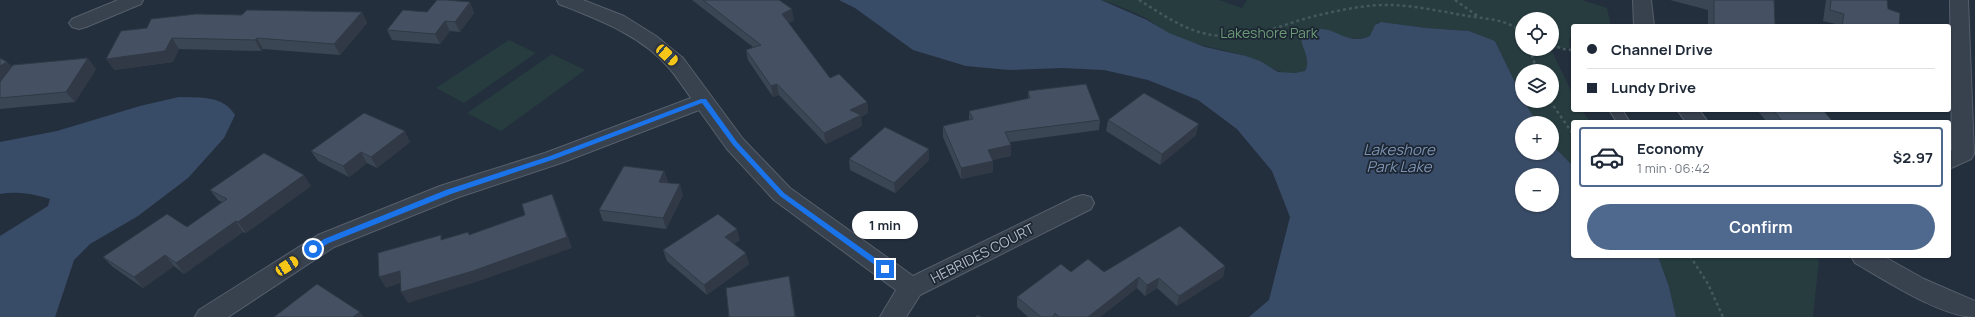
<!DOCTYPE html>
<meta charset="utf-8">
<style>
:root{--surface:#fff;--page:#f6f6f7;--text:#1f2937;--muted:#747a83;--line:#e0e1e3;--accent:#4f688e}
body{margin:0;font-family:Manrope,sans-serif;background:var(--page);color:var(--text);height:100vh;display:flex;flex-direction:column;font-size:15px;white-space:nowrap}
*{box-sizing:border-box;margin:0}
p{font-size:13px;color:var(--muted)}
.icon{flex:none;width:22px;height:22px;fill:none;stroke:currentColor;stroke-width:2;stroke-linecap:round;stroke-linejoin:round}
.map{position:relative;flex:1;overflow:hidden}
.drawer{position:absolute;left:1571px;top:120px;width:380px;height:138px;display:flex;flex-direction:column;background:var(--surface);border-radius:4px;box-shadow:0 1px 3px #0004}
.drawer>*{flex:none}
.banner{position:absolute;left:1571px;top:24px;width:380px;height:88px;border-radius:4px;box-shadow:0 1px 3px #0004;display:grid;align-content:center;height:88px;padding:0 16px;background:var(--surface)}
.fabs{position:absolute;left:1515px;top:12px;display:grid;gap:8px}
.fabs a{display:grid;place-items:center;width:44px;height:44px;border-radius:50%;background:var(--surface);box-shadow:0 1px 3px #0004;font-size:20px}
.end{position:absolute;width:18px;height:18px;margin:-9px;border:5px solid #1a73e8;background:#fff;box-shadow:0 0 0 2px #fff}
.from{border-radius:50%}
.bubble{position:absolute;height:28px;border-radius:14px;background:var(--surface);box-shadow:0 1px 3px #0004;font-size:13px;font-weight:700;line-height:28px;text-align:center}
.car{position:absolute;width:12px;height:24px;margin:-12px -6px;border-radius:5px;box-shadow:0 0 3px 1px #0007;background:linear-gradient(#f5c518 24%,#345 0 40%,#f5c518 0 76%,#345 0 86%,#f5c518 0)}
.banner b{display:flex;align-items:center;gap:14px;height:38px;font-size:15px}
.banner b+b{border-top:1px solid var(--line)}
.banner i{width:10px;height:10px;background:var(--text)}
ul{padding:7px 0 0;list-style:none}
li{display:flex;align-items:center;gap:12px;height:60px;margin:0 8px 6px;padding:0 8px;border:2px solid transparent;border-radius:4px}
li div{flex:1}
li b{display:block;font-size:15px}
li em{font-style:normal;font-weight:700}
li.on{border-color:var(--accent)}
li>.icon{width:36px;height:36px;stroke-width:1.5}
.button{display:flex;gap:8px;margin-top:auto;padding:8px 16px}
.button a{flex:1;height:46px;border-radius:24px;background:var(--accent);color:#fff;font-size:16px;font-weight:700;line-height:46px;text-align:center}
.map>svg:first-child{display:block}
.green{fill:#263c3f;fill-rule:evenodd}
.water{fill:#394c67;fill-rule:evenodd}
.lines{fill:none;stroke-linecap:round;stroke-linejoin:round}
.service-casing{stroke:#565f6c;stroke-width:2}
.minor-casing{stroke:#565f6c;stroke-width:2}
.path{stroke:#44595c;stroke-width:2.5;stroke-dasharray:3 3;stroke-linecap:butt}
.service{fill:#38414e;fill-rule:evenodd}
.minor{fill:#38414e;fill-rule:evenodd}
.wall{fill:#3b4654}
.shaded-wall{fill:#303945}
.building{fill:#455162;stroke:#303945}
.route{fill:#1a73e8}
.labels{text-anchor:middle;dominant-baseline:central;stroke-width:3.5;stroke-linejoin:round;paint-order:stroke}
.park-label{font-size:14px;fill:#6b9a76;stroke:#1d2633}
.street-label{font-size:14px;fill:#b4bcc9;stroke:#1d2633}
.water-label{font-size:15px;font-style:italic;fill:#7c92b1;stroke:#1d2633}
</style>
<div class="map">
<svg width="1975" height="317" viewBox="0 0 1975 317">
<rect width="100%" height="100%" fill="#242f3e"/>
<path class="green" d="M 1101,0 L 1219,0 L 1242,8 L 1247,0 L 1582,0 L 1607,8 L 1611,26 L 1573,26 L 1573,35 L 1569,39 L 1570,48 L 1551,49 L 1573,95 L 1573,110 L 1581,110 L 1591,122 L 1573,122 L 1573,166 L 1552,145 L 1552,123 L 1537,123 L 1524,101 L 1552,101 L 1552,71 L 1522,71 L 1522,97 L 1495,41 L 1469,31 L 1426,28 L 1381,22 L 1377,23 C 1374,28 1374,34 1369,37 C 1364,40 1311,38 1300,38 C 1304,48 1311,61 1305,71 C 1282,79 1268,64 1248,57 C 1222,48 1195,46 1169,34 C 1162,30 1156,25 1149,20 C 1135,12 1117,5 1101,0 ZM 1522,19 L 1552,19 L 1552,49 L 1522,49 Z
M 509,40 L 536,53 L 464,103 L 436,88 Z
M 552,54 L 585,70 L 501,131 L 467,113 Z
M 1658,256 L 1813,256 L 1819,260 L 1813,317 L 1676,317 L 1669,287 Z"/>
<path class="water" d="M 839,0 L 1101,0 L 1147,20 L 1169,33 L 1205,47 L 1246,56 L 1260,61 L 1278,72 L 1295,73 L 1305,71 C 1312,58 1300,47 1301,35 C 1307,33 1314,30 1320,29 C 1336,28 1349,46 1370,36 L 1375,25 L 1381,22 L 1426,28 L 1469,31 L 1495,41 L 1522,97 L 1522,101 L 1524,101 L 1537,123 L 1522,123 L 1522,153 L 1552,153 L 1552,145 L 1573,166 L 1573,256 L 1658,256 L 1669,287 L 1676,317 L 1249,317 L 1269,300 L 1290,217 L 1272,171 L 1237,129 L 1198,100 L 1148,80 L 1104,70 L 1062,68 L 1009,70 L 966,66 L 913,50 L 855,8 ZM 1522,175 L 1552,175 L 1552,205 L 1522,205 Z
M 179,97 C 201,98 223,95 235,115 L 224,138 L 188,178 L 138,216 L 90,244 L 74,260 L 55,317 L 0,317 L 0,236 L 48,206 L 50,199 C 35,194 16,191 0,194 L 0,142 L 57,131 L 140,106 Z"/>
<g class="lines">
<defs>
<path id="service" d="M 1609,110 L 1622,110 L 1630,122 L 1617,122 Z"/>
<path id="minor" d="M 118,0 L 143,0 L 141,4 L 86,27 L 79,29 L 72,27 L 69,23 L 72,19 Z
M 557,0 L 583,0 L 624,16 L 656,36 L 683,58 L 743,139 L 790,188 L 913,276 L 1075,197 L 1083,195 L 1091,197 L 1094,203 L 1091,209 L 920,295 L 906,317 L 880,317 L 896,290 L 774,200 L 727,149 L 699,110 L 561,163 L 456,198 L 334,247 L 228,317 L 195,317 L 199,310 L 318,235 L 440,186 L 545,153 L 691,98 C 684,88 677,77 669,68 C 641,35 599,20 559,4 Z
M 1633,0 L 1651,0 L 1654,26 L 1634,26 Z
M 1950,0 L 1968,0 L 1974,154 L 1971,159 L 1949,169 L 1949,152 L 1952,150 Z
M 1677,110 L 1699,110 L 1708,122 L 1686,122 Z
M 1851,256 L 1883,256 L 1924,279 L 1975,301 L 1975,317 C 1941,317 1885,280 1855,263 Z"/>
</defs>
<use href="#service" class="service-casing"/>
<use href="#minor" class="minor-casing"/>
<path class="path" d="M 1139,0 C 1162,14 1185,31 1212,35 C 1254,41 1278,25 1315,16 C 1340,10 1368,4 1393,5 C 1418,6 1444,12 1468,16 C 1486,19 1508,19 1522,33
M 1455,0 L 1479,17
M 1552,44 L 1562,49 L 1573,50
M 1530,49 L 1537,71
M 1550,101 L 1573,134
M 1690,256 L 1708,284 L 1723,317"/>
<use href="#service" class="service"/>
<use href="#minor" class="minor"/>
</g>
<path class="wall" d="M 692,0 L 779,0 L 794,20 L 788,23 L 830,78 L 867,102 L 868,113 L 861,117 L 862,126 L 826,144 L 779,95 L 773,97 L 748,60 L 746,50 L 753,47 Z
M 1670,0 L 1774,0 L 1775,26 L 1708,26 L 1708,10 Z
M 1826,0 L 1887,0 L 1888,9 L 1899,26 L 1836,26 L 1836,24 L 1823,21 Z
M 470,2 L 474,13 L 460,32 L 450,31 L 440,44 L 392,40 L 387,30 L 427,12 Z
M 362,12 L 367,23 L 340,55 L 263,49 L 261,51 L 179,49 L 173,62 L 114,70 L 147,28 L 242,15 Z
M 7,62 L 12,67 L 96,69 L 75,102 L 0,109 L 0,82 Z
M 1028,91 L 1100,120 L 1099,130 L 1010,142 L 1011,156 L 992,160 L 993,172 L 961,179 L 943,137 L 943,126 L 969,120 L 969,111 L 1028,99 Z
M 1757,110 L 1823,110 L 1833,122 L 1767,122 Z
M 1108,120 L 1196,135 L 1160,165 L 1106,131 Z
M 410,142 L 377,168 L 367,163 L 349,177 L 318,161 L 311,151 Z
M 929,149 L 929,160 L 895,193 L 850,170 L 849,159 Z
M 664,171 L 668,182 L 667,183 L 683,195 L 666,229 L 603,221 L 599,210 Z
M 311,186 L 246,233 L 243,232 L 184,274 L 174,266 L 143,288 L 113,267 L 103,257 L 187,227 L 222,202 L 218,200 L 210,190 Z
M 740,240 L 734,244 L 749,264 L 707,295 L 667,261 L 663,250 Z
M 1225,266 L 1223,277 L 1177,306 L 1157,288 L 1145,296 L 1137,288 L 1100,317 L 1028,317 L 1017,307 L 1017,297 L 1071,272 L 1104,272 Z"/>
<path class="shaded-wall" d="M 470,2 L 474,13 L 460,32 L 455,22 Z
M 792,9 L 794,20 L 784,25 L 782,14 Z
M 362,12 L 367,23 L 340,55 L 334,44 Z
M 445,21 L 450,31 L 440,44 L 435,34 Z
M 172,38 L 179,49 L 173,62 L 114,70 L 106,59 Z
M 257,38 L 263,49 L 261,51 L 255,40 Z
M 88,58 L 96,69 L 75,102 L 66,92 Z
M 7,62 L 16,72 L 0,82 L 0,66 Z
M 777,84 L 779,95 L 773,97 L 771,86 Z
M 867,102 L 868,113 L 861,117 L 862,126 L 826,144 L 824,133 L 850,110 Z
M 1199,124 L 1196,135 L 1160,165 L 1162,154 Z
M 405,131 L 410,142 L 377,168 L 371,157 Z
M 1011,145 L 1011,156 L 988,161 L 988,150 Z
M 929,149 L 929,160 L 895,193 L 894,183 Z
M 361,152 L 367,163 L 349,177 L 343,166 Z
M 993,161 L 993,172 L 961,179 L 961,168 Z
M 664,171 L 668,182 L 662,192 L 659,182 Z
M 304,175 L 311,186 L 246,233 L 238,222 Z
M 680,184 L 683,195 L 666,229 L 663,218 Z
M 552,194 L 557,205 L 572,248 L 479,281 L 408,303 L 401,292 L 473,271 Z
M 236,221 L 243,232 L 184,274 L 176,263 Z
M 737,229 L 740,240 L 728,248 L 725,237 Z
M 746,253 L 749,264 L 707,295 L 704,285 Z
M 165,255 L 174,266 L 143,288 L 134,277 Z
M 1225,266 L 1223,277 L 1177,306 L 1179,296 Z
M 400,271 L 406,281 L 386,288 L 379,277 Z
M 789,276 L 791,286 L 796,317 L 795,317 Z
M 1139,277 L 1137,288 L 1100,317 L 1088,317 Z
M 1159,278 L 1157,288 L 1145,296 L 1147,285 Z
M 360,312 L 364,317 L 353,317 Z"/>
<path class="building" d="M 437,0 L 446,0 L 470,2 L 455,22 L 445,21 L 435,34 L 387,30 L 403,10 L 427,12 Z
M 703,0 L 779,0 L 792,9 L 782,14 L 830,78 L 839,74 L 867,102 L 850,110 L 861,115 L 824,133 L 777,84 L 771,86 L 746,50 L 761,45 Z
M 1714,0 L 1774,0 L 1775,26 L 1714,26 Z
M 1831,0 L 1887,0 L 1888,9 L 1900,13 L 1899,26 L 1842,26 L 1844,14 L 1830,10 Z
M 247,10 L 362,12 L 334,44 L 257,38 L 255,40 L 172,38 L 165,51 L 106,59 L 121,31 L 147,28 L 151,19 L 196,14 L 242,15 Z
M 0,58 L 7,62 L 0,66 Z
M 88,58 L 66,92 L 0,98 L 0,82 L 13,65 Z
M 1086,84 L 1100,120 L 1005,132 L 1011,145 L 988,150 L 993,161 L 961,168 L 943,126 L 973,119 L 969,111 L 1030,98 L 1028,91 Z
M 1144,93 L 1199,124 L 1162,154 L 1108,120 Z
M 1773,110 L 1823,110 L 1833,122 L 1783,122 Z
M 364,113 L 405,131 L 371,157 L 361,152 L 343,166 L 311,151 Z
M 885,127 L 929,149 L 894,183 L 849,159 Z
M 264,153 L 304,175 L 238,222 L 236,221 L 176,263 L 165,255 L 134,277 L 103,257 L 167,214 L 187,227 L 227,199 L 210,190 Z
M 624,166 L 664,171 L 659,182 L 680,184 L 663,218 L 599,210 Z
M 552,194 L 567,237 L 473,271 L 401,292 L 400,271 L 379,277 L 378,253 L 441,235 L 441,240 L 468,232 L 469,235 L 525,215 L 522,204 Z
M 718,214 L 737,229 L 725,237 L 746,253 L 704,285 L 663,250 Z
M 1180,226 L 1225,266 L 1179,296 L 1159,278 L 1147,285 L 1139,277 L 1088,317 L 1059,317 L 1055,313 L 1053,317 L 1041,317 L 1017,297 L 1061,264 L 1071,272 L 1088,259 L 1104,272 Z
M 789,276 L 795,317 L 729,317 L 726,288 Z
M 317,284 L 360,312 L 353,317 L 274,317 Z
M 977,315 L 982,317 L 976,317 Z"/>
<path class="route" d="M 701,99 L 706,99 L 737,142 L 784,193 L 888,267 L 888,271 L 883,271 L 780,196 L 733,145 L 702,103 L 555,159 L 451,194 L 329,243 L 316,251 L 311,251 L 310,249 L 324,239 L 446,190 L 550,156 Z"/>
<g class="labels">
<g class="park-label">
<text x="1269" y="32">Lakeshore Park</text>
</g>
<g class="street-label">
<text transform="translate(982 253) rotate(-27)">HEBRIDES COURT</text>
</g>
<g class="water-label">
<text x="1399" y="149">Lakeshore<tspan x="1399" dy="17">Park Lake</tspan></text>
</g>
</g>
</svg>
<div class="fabs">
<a><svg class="icon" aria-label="locate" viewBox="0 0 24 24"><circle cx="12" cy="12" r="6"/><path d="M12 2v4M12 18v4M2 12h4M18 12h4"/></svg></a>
<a><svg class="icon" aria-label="layers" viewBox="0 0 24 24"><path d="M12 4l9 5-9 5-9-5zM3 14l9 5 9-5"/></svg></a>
<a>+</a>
<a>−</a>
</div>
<i class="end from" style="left:313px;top:249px"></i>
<i class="end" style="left:885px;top:269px"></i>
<div class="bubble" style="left:852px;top:211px;width:66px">1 min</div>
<i class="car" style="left:667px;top:55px;rotate:132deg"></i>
<i class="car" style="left:287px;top:266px;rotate:57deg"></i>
<div class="banner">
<b><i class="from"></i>Channel Drive</b>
<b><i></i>Lundy Drive</b>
</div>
<section class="drawer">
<ul>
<li class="on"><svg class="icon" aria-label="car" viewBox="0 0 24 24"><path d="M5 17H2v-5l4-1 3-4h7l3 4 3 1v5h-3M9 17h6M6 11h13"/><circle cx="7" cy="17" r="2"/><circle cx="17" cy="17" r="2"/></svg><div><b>Economy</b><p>1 min · 06:42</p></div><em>$2.97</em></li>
</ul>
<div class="button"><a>Confirm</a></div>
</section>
</div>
